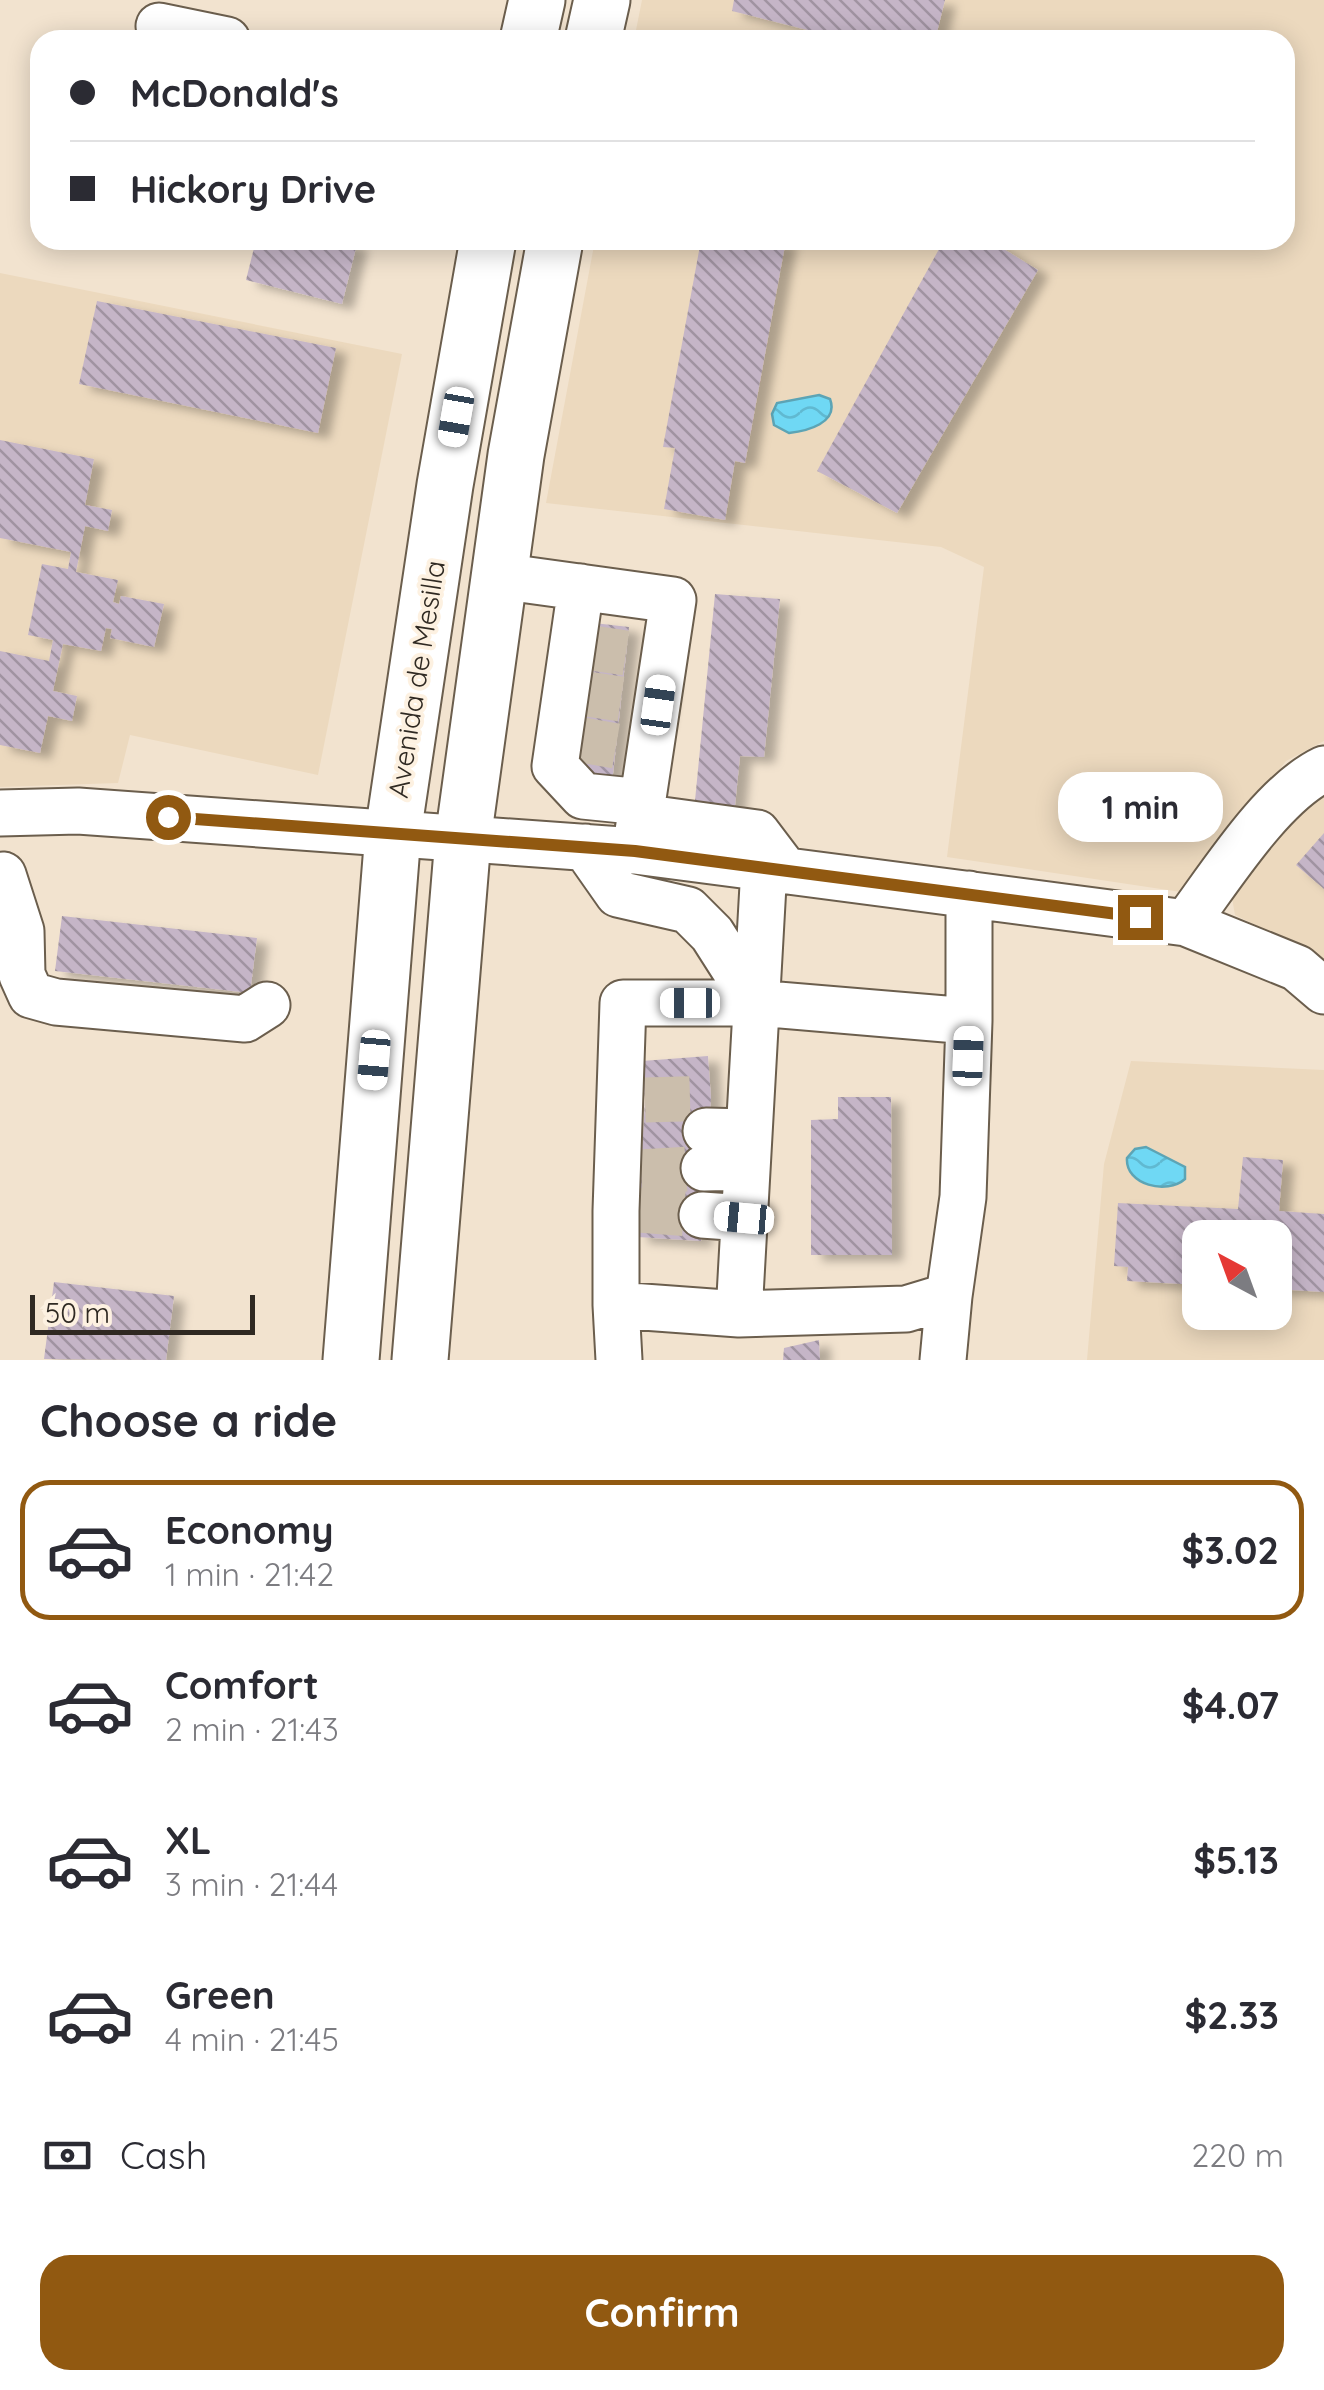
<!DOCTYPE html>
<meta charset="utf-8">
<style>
:root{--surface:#fff;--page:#f7f7f7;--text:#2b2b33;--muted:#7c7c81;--line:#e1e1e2;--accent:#915911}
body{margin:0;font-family:Quicksand,sans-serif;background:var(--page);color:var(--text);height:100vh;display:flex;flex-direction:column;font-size:38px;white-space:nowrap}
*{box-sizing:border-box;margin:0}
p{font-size:32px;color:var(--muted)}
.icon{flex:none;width:55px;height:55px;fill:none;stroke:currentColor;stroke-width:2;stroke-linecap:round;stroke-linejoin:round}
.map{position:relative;height:1360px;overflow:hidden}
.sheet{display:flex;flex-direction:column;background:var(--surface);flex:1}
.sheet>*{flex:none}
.guide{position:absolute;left:30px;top:30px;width:1265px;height:220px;border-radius:30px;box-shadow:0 5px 25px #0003;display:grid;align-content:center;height:220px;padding:0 40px;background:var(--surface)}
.needle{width:65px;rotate:319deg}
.fabs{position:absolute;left:1182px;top:1220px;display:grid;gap:20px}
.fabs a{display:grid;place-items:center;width:110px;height:110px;border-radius:20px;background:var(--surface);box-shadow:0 5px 25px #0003;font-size:50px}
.scale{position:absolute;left:30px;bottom:25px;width:225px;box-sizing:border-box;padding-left:10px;border:5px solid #2f2922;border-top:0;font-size:28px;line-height:35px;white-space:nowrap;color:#2f2922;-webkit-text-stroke:8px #fdf1e1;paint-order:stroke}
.end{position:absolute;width:45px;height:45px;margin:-22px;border:12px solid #915911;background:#fff;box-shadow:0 0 0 5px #fff}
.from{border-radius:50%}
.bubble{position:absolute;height:70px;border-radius:30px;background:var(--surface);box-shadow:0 5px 25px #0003;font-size:32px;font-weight:700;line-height:70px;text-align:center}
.car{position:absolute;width:30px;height:60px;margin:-30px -15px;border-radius:12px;box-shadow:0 0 8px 2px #0007;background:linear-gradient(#fff 24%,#345 0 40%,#fff 0 76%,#345 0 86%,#fff 0)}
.guide b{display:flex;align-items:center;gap:35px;height:95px;font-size:38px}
.guide b+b{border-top:2px solid var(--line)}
.guide i{width:25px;height:25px;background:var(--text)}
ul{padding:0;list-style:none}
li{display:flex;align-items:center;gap:30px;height:140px;margin:0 20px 15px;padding:0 20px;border:5px solid transparent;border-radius:30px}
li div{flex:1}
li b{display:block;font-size:38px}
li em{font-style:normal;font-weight:700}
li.active{border-color:var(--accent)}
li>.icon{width:90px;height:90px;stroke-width:1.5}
h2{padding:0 40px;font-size:45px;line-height:120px}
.pay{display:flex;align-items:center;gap:25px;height:110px;padding:0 40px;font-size:38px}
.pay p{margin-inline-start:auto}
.cta{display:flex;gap:20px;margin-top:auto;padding:20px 40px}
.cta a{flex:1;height:115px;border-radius:30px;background:var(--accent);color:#fff;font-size:40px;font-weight:700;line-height:115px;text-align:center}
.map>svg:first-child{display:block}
.built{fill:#ecd9be;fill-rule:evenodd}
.water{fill:url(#water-waves);stroke:#5ca4b5;stroke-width:2.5}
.building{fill:url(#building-back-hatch);filter:url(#shadow)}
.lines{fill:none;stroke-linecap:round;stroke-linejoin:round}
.minor-tunnel{stroke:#cbbeac;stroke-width:45;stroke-dasharray:45 22;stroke-linecap:butt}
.minor-casing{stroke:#6b5e4d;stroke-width:49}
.major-casing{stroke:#6b5e4d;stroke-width:59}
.minor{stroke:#fff;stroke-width:45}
.major{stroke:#fff;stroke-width:55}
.route{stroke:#915911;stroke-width:12}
.labels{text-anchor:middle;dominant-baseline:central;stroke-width:8;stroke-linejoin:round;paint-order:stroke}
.street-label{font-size:28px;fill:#2f2922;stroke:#fdf1e1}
</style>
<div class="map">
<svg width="1324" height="1360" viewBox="0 0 1324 1360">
<defs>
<pattern id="water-waves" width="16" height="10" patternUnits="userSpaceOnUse" patternTransform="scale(2.5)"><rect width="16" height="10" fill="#6fd8f4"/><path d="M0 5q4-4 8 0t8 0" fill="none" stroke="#60b9d1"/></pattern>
<pattern id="building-back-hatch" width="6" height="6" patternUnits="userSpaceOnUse" patternTransform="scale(2.5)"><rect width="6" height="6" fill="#c5b5c7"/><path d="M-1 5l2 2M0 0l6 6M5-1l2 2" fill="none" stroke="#a093a1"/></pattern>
<filter id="shadow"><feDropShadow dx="11" dy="6" stdDeviation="5" flood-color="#0004"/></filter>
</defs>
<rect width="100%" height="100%" fill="#f2e3cf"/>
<path class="built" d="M 642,0 L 1324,0 L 1324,741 L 1286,761 L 1181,892 L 947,857 L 984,567 L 941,547 L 546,503 L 595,240 L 1285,240 L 1285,40 L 634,40 Z
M 0,273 L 402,354 L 318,775 L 130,735 L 118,783 L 0,787 Z
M 1324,788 L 1324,959 L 1235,915 L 1231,892 L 1315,790 Z
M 1131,1061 L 1324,1070 L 1324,1360 L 1087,1360 L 1104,1164 ZM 1200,1238 L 1275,1238 L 1275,1312 L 1200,1312 Z"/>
<path class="water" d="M 819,395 L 830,399 C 839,423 807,431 789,433 L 774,425 L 772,414 L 777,403 Z
M 1146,1147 L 1185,1167 L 1185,1179 C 1167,1195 1125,1185 1127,1158 L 1135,1149 Z"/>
<path class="building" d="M 734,0 L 945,0 L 935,40 L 847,40 L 732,11 Z
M 256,240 L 339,240 L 357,244 L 342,304 L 246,280 Z
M 701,240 L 786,240 L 745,463 L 735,461 L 725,520 L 664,509 L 675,448 L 663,447 Z
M 944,240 L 989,240 L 1038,270 L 897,513 L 817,471 Z
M 97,301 L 336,348 L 318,433 L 79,384 Z
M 0,440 L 94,459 L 85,505 L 112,510 L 108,531 L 85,526 L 76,572 L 118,580 L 113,602 L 119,604 L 121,596 L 164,604 L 154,647 L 110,638 L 112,629 L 106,628 L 101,651 L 63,644 L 53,691 L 77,696 L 72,721 L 48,716 L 40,753 L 0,745 L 0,651 L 49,661 L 53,640 L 28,635 L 42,564 L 68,569 L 71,552 L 0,538 Z
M 715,594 L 780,599 L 764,757 L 740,756 L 734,815 L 694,811 Z
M 594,623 L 629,627 L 612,783 L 578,779 Z
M 1324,833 L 1324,889 L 1296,865 Z
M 62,916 L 257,938 L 250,993 L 55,971 Z
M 708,1056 L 711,1098 L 701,1241 L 637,1237 L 645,1100 L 642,1061 Z
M 838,1097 L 891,1097 L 892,1255 L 811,1255 L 811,1120 L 838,1119 Z
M 1243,1157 L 1283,1160 L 1279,1211 L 1324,1214 L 1324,1292 L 1275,1289 L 1275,1238 L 1200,1238 L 1200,1285 L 1127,1281 L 1128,1267 L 1114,1266 L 1118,1203 L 1238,1209 Z
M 54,1282 L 174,1296 L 166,1360 L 44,1359 Z
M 819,1340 L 820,1360 L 783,1360 L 784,1348 Z"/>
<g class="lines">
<path class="minor-tunnel" d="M 592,648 L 626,653
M 587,694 L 621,699
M 582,740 L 616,746
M 645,1100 L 711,1098
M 641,1172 L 704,1168
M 639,1210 L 702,1215"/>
<defs>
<path id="minor" d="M 159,26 L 227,40
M 499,576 L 673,600 L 635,851
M 581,587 L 555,766 L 583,796 L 642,802
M 0,813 L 78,811 L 635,851 L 1186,923 L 1297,968 L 1324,991
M 640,817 L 757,833 L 785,870
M 585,847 L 618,894 L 688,910 L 712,934 L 756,1003
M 764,867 L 739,1314 L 906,1309 L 949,1296 L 963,1197 L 969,1021 L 969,894
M 3,875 L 21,931 L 22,975 L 31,995 L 56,1002 L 245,1019 L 267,1005
M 1186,923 C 1221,876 1272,794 1324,769
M 706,1131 L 749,1132
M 704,1168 L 747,1167
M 702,1215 L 744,1218
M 616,1305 L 619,1360
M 739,1314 L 616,1305 L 616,1211 L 623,1003 L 756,1003 L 969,1021
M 943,1360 L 949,1296"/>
<path id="major" d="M 528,40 L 537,0
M 593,40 L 602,0
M 351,1360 L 393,833 L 445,485 L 488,240
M 420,1360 L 463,839 L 516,455 L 555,240"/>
</defs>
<use href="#minor" class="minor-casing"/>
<use href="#major" class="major-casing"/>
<use href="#minor" class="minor"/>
<use href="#major" class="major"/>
</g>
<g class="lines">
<path class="route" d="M 168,817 L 635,851 L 1140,917"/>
</g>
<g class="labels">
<g class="street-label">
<text transform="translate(416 679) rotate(-81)">Avenida de Mesilla</text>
</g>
</g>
</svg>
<div class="fabs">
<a><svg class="needle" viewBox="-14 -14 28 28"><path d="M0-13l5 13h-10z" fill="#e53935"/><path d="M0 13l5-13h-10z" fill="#7c7c81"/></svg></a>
</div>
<div class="scale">50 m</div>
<i class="end from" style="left:168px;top:817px"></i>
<i class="end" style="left:1140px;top:917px"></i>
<div class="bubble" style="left:1058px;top:772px;width:165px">1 min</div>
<i class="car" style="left:456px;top:417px;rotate:190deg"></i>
<i class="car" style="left:658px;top:705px;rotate:8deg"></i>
<i class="car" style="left:690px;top:1003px;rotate:270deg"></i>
<i class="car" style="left:968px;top:1056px;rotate:2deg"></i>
<i class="car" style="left:374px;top:1060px;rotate:185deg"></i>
<i class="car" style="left:744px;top:1218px;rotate:275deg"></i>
<div class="guide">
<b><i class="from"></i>McDonald's</b>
<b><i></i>Hickory Drive</b>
</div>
</div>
<section class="sheet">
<h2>Choose a ride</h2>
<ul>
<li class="active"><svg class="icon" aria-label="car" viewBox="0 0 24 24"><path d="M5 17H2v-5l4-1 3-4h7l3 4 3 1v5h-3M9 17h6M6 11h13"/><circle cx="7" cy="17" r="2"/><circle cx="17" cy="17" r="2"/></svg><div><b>Economy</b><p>1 min · 21:42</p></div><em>$3.02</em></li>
<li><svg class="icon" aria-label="car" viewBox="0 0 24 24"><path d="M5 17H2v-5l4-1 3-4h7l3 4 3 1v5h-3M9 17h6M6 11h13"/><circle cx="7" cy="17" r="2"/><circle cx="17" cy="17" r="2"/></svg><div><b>Comfort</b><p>2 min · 21:43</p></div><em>$4.07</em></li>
<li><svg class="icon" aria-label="car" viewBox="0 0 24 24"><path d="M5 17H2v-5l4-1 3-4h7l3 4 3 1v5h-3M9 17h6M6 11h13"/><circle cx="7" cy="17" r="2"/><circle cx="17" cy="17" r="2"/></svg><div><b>XL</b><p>3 min · 21:44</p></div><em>$5.13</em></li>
<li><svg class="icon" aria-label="car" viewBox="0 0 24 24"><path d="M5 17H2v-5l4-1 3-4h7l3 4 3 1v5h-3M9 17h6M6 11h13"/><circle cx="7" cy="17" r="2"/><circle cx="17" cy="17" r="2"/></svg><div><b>Green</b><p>4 min · 21:45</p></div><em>$2.33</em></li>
</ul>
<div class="pay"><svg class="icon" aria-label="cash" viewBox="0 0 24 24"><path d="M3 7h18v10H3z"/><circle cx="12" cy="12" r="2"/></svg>Cash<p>220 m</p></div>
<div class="cta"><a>Confirm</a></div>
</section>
